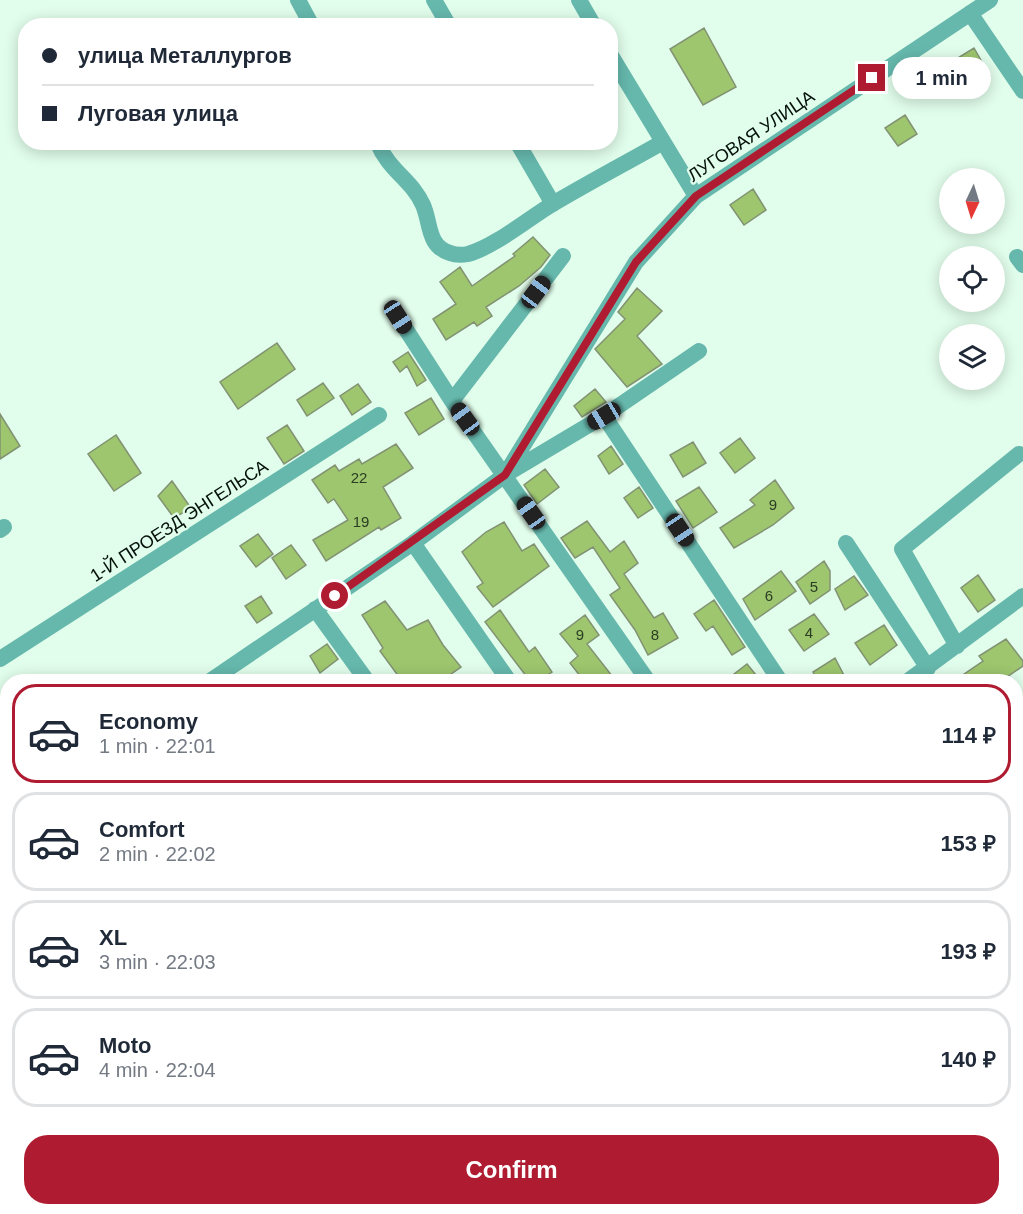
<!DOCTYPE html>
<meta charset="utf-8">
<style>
:root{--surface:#fff;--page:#f2f2f3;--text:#1f2937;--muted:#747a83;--line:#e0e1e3;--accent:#af1b31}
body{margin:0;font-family:Helvetica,sans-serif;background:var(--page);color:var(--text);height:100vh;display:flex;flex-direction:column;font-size:22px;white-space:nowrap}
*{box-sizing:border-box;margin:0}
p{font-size:20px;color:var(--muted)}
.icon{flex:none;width:33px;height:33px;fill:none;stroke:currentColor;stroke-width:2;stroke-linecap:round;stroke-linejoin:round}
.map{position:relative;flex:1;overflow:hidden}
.sheet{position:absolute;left:0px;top:674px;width:1023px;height:542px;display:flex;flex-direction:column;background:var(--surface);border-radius:24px 24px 0 0;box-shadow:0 3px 15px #0003}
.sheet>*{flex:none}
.hud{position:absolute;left:18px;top:18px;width:600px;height:132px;border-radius:24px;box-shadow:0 3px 15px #0003;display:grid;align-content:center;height:132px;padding:0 24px;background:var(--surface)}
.needle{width:39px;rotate:184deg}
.controls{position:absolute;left:939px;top:168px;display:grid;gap:12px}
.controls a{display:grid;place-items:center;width:66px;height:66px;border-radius:50%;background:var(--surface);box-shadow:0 3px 15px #0003;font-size:30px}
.end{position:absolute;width:27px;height:27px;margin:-14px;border:8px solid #af1b31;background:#fff;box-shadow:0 0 0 3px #fff}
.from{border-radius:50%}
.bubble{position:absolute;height:42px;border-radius:21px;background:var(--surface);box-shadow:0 3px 15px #0003;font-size:20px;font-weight:700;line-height:42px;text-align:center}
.car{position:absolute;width:18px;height:36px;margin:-18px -9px;border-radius:8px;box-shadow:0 0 4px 2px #0007;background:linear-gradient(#222 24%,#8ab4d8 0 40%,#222 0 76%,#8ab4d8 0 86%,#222 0)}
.hud b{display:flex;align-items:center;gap:21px;height:57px;font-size:22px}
.hud b+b{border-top:2px solid var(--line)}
.hud i{width:15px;height:15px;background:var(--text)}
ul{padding:10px 0 0;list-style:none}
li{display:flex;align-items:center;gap:18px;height:99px;margin:0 12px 9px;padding:0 12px;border:3px solid var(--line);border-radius:24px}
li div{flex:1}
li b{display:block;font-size:22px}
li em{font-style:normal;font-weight:700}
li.active{border-color:var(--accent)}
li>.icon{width:54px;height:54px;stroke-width:1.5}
.cta{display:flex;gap:12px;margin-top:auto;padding:12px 24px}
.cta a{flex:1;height:69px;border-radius:24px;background:var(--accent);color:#fff;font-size:24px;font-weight:700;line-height:69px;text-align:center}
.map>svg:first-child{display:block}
.building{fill:#9dc66e;stroke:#829273;stroke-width:1.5}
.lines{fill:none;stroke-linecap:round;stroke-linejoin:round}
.minor{stroke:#66b8ad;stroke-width:16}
.route{stroke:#af1b31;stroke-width:8}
.labels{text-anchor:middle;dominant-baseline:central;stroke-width:4.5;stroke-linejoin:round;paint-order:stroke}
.number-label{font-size:15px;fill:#2b3e23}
.street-label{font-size:18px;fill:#05110a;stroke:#e1fdeb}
</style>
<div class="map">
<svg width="1023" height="1214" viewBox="0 0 1023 1214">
<rect width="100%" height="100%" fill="#e1fdeb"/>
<path class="building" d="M 704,28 L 736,87 L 703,105 L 670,49 Z
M 974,48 L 990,76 L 965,93 L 948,64 Z
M 905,115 L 917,134 L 898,146 L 885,128 Z
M 753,189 L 766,210 L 744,225 L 730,205 Z
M 533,237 L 550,255 L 541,267 L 519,286 L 486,307 L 492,316 L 477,326 L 474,322 L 446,340 L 433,319 L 456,304 L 440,282 L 460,267 L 472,286 L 515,256 L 513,254 Z
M 637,288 L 662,311 L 637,336 L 662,364 L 627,387 L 595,349 L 625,319 L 618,312 Z
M 277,343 L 295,369 L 238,409 L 220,382 Z
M 408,352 L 426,380 L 417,386 L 407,366 L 400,372 L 393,362 Z
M 323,383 L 334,398 L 307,416 L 297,400 Z
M 358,384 L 371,402 L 352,415 L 340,396 Z
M 595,389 L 606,402 L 582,417 L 574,406 Z
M 431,398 L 444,419 L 419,435 L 405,413 Z
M 0,414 L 20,446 L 0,459 Z
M 287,425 L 304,451 L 284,464 L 267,438 Z
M 116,435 L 141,473 L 114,491 L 88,454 Z
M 740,438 L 755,458 L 735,473 L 720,453 Z
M 693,442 L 706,463 L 683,477 L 670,455 Z
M 396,444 L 413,468 L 383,487 L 401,518 L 381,530 L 379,527 L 326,561 L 313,540 L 348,520 L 334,499 L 328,503 L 312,480 L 335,465 L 339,471 L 359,459 L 362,464 Z
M 611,446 L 623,464 L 609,474 L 598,456 Z
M 545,469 L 559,487 L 537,504 L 524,485 Z
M 775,480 L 794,508 L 773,525 L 734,548 L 720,528 L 755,505 L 750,500 Z
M 172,481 L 191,508 L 174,518 L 158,496 Z
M 639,487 L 653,508 L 638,518 L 624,498 Z
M 699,487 L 717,512 L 693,528 L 676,501 Z
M 587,521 L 610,552 L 624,541 L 638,563 L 624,574 L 654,618 L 663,613 L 678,638 L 648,655 L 635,630 L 610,595 L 620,588 L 593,547 L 575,558 L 561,538 Z
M 504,522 L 522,551 L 534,544 L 549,566 L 493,607 L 477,587 L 483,583 L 462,552 L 486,532 Z
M 258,534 L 273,554 L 256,567 L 240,546 Z
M 291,545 L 306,565 L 286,579 L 272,558 Z
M 824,561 L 830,571 L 830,590 L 810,604 L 796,582 Z
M 781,571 L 796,591 L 755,620 L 743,599 Z
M 978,575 L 995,600 L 978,612 L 961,588 Z
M 854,576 L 868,595 L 845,610 L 835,589 Z
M 261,596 L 272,613 L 257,623 L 245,606 Z
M 714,600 L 745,647 L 732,655 L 713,626 L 706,631 L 694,614 Z
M 385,601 L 407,630 L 428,620 L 443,645 L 461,667 L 441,681 L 402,681 L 380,651 L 383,648 L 362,615 Z
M 500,610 L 529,652 L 535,647 L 552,672 L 539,681 L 530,681 L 485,622 Z
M 814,614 L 829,634 L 804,651 L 789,630 Z
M 585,615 L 599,635 L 587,644 L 616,681 L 584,681 L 570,663 L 578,656 L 560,634 Z
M 884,625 L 897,645 L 870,665 L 855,643 Z
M 1006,639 L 1023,661 L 1023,666 L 1001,681 L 954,681 L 983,661 L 979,656 Z
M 327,644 L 338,659 L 320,673 L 310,656 Z
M 835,658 L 847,681 L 818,681 L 813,672 Z
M 747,664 L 761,681 L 725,681 Z"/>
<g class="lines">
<path class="minor" d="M 298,0 L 312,26
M 434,0 L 449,26
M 579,0 L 594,26
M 970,13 L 1023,91
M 610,54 L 696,196
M 377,142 C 389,171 412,180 423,205 C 431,223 427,246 450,253 C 455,255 463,255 468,254 C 494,247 528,219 551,205 C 588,183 626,163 663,142
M 517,142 L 553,204
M 1017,257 L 1023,265
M 398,317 L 452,401 L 648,681
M 452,401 L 563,256
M 604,416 L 780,681
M 505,475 L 636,262 L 696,196 L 990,0
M 0,530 L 4,527
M 413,543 L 509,681
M 846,543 L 928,668
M 315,609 L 367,681
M 957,646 L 902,549 L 1019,454
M 0,659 L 379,415
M 210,681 L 413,543 L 505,475 L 604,416 L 699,351
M 908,681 L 1023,596
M 0,730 L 8,741
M 1016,759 L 1023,754
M 1016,909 L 1023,904
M 0,1022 L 8,1033
M 0,1127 L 8,1121
M 1016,1171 L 1023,1166
M 122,1208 L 126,1214
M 335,1214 L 345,1208
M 560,1214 L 569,1208
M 741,1214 L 744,1212
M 951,1214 L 961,1208"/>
</g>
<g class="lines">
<path class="route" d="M 335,596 L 505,475 L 636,262 L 696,196 L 872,78"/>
</g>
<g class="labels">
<g class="number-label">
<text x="359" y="477">22</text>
<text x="773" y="504">9</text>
<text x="361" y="521">19</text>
<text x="814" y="586">5</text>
<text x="769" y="595">6</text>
<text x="809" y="632">4</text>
<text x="580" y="634">9</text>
<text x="655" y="634">8</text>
</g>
<g class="street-label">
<text transform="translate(751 136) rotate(-34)">ЛУГОВАЯ УЛИЦА</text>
<text transform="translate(179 521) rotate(-33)">1-Й ПРОЕЗД ЭНГЕЛЬСА</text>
</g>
</g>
</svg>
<div class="controls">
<a><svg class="needle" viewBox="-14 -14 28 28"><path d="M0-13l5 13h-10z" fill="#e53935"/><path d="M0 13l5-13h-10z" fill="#747a83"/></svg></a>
<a><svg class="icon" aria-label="locate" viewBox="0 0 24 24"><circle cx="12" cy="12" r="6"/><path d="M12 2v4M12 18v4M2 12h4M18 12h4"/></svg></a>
<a><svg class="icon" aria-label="layers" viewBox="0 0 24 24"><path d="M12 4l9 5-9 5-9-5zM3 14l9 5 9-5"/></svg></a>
</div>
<i class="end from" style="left:335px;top:596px"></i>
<i class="end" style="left:872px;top:78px"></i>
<div class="bubble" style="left:892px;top:57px;width:99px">1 min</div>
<i class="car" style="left:536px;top:292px;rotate:37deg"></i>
<i class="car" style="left:398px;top:317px;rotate:147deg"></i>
<i class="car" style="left:604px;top:416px;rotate:239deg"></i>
<i class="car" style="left:465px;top:419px;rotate:324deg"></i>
<i class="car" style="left:531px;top:513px;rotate:325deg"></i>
<i class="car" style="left:680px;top:530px;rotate:146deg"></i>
<div class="hud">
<b><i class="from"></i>улица Металлургов</b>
<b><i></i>Луговая улица</b>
</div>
<section class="sheet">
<ul>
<li class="active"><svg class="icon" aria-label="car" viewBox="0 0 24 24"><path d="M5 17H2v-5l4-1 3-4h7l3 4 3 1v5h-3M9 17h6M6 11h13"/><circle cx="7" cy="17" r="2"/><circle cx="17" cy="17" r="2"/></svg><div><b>Economy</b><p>1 min · 22:01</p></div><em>114 ₽</em></li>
<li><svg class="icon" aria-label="car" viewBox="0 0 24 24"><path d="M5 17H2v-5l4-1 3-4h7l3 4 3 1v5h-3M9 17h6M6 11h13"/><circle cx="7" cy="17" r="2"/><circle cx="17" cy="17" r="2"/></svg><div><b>Comfort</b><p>2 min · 22:02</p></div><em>153 ₽</em></li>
<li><svg class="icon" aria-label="car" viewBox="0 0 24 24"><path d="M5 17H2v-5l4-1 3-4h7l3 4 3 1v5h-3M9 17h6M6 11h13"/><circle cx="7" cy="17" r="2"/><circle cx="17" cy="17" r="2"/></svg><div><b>XL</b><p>3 min · 22:03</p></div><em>193 ₽</em></li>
<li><svg class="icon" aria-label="car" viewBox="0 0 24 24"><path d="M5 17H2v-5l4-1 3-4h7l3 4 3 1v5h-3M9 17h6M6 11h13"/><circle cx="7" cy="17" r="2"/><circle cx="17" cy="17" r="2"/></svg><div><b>Moto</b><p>4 min · 22:04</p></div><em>140 ₽</em></li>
</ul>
<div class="cta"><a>Confirm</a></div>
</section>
</div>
